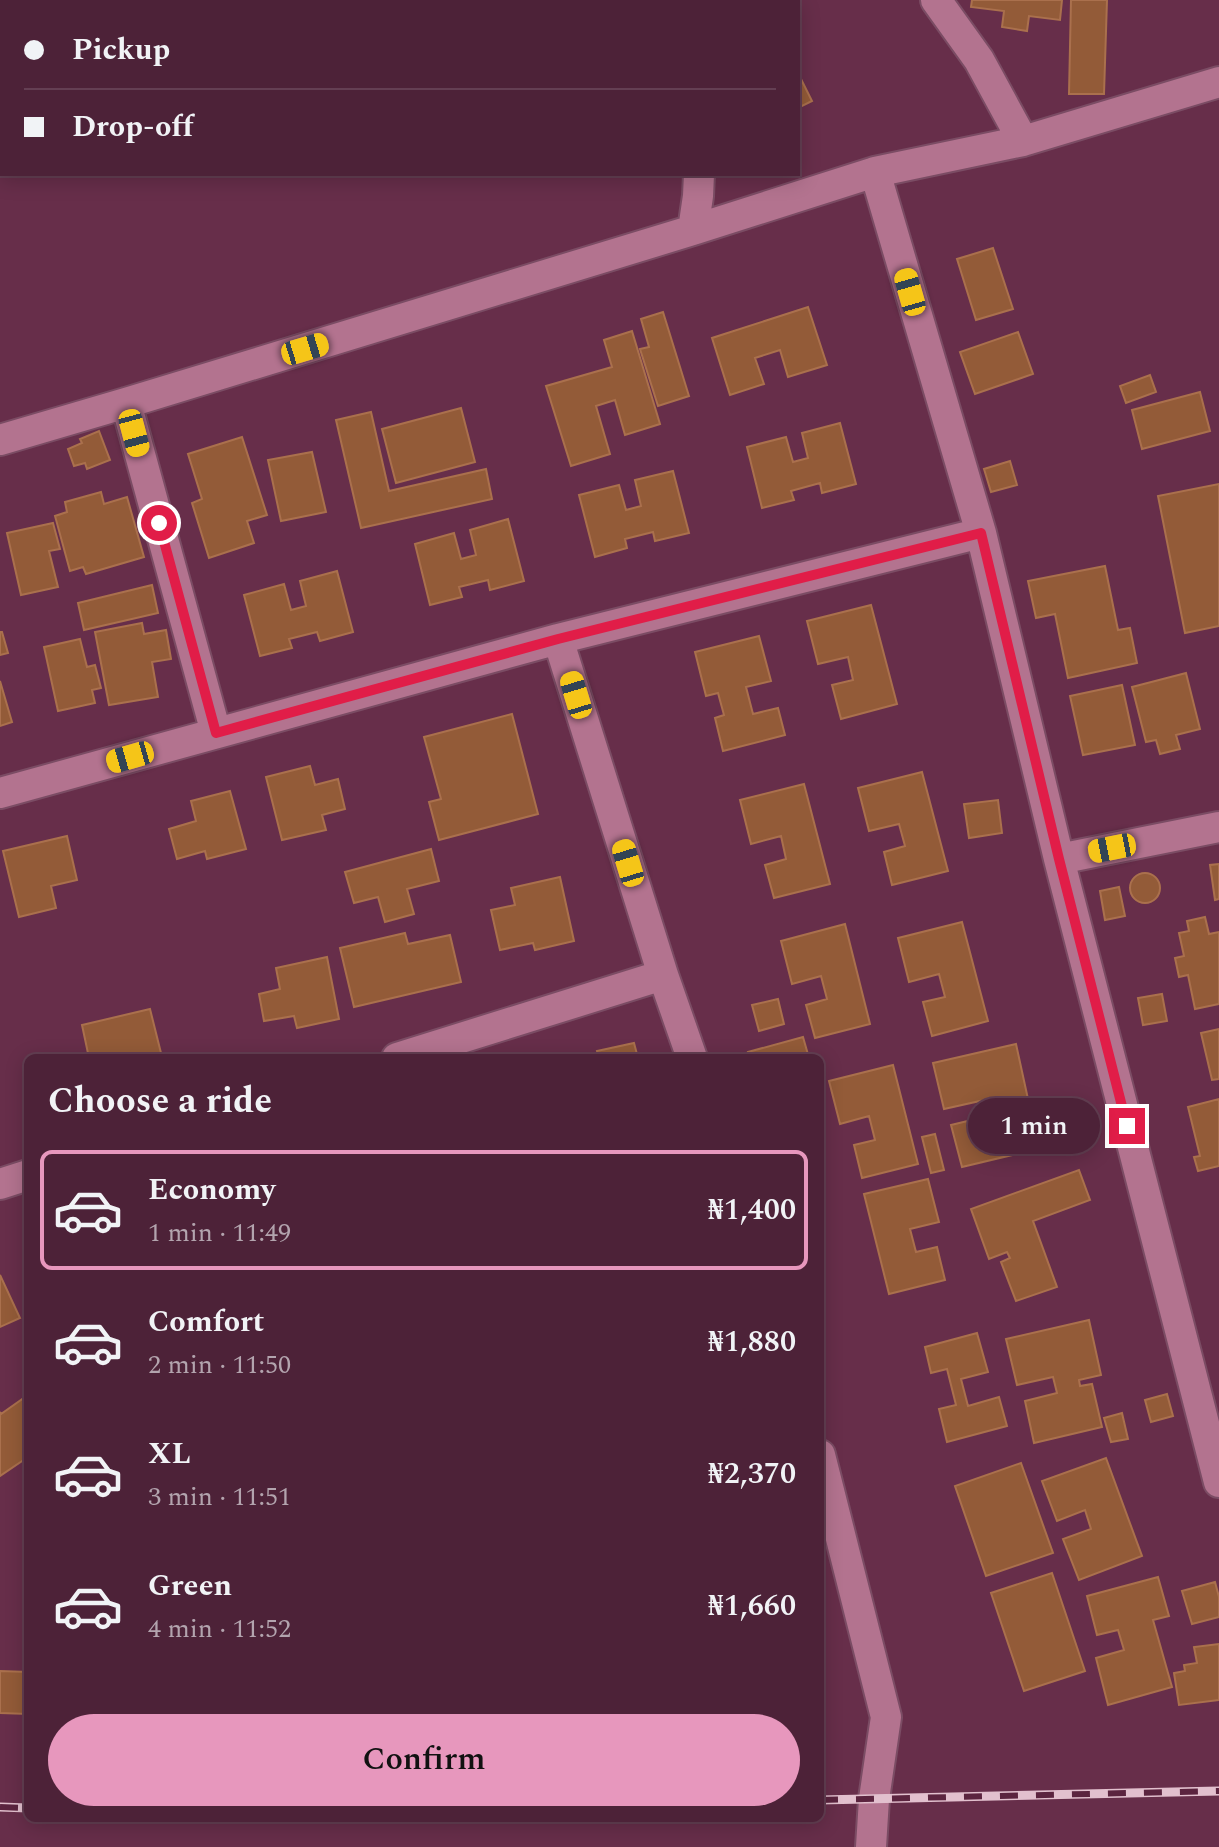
<!DOCTYPE html>
<meta charset="utf-8">
<style>
:root{--surface:#4d2238;--page:#572f43;--text:#f1f3f6;--muted:#b3a4ae;--line:#643f53;--accent:#e797bd}
body{margin:0;font-family:Spectral,serif;background:var(--page);color:var(--text);height:100vh;display:flex;flex-direction:column;font-size:30px;white-space:nowrap}
*{box-sizing:border-box;margin:0}
p{font-size:26px;color:var(--muted)}
.icon{flex:none;width:44px;height:44px;fill:none;stroke:currentColor;stroke-width:2;stroke-linecap:round;stroke-linejoin:round}
.map{position:relative;flex:1;overflow:hidden}
.sheet{position:absolute;left:24px;top:1054px;width:800px;height:768px;display:flex;flex-direction:column;background:var(--surface);border-radius:12px;box-shadow:0 4px 20px #0003,0 0 0 2px var(--line)}
.sheet>*{flex:none}
.hud{position:absolute;left:0px;top:0px;width:800px;height:176px;box-shadow:0 4px 20px #0003,0 0 0 2px var(--line);display:grid;align-content:center;height:176px;padding:0 24px;background:var(--surface)}
.end{position:absolute;width:36px;height:36px;margin:-18px;border:10px solid #e11d48;background:#fff;box-shadow:0 0 0 4px #fff}
.from{border-radius:50%}
.bubble{position:absolute;height:56px;border-radius:28px;background:var(--surface);box-shadow:0 4px 20px #0003,0 0 0 2px var(--line);font-size:26px;font-weight:600;line-height:56px;text-align:center}
.car{position:absolute;width:24px;height:48px;margin:-24px -12px;border-radius:10px;box-shadow:0 0 6px 2px #0007;background:linear-gradient(#f5c518 24%,#345 0 40%,#f5c518 0 76%,#345 0 86%,#f5c518 0)}
.hud b{display:flex;align-items:center;gap:28px;height:76px;font-size:30px}
.hud b+b{border-top:2px solid var(--line)}
.hud i{width:20px;height:20px;background:var(--text)}
ul{padding:0;list-style:none}
li{display:flex;align-items:center;gap:24px;height:120px;margin:0 16px 12px;padding:0 8px;border:4px solid transparent;border-radius:12px}
li div{flex:1}
li b{display:block;font-size:30px}
li em{font-style:normal;font-weight:600}
li.on{border-color:var(--accent)}
li>.icon{width:72px;height:72px;stroke-width:1.5}
h2{padding:0 24px;font-size:36px;line-height:96px}
.button{display:flex;gap:16px;margin-top:auto;padding:16px 24px}
.button a{flex:1;height:92px;border-radius:48px;background:var(--accent);color:#111;font-size:32px;font-weight:600;line-height:92px;text-align:center}
.map>svg:first-child{display:block}
.building{fill:#935b38;stroke:#aa704d;stroke-width:2}
.lines{fill:none;stroke-linecap:round;stroke-linejoin:round}
.street-casing{stroke:#7b4c64;stroke-width:34}
.street{stroke:#b3738f;stroke-width:30}
.rail-casing{stroke:#e2c0ce;stroke-width:9}
.rail{stroke:#5b243f;stroke-width:6;stroke-dasharray:18;stroke-linecap:butt}
.route{stroke:#e11d48;stroke-width:10}
</style>
<div class="map">
<svg width="1219" height="1847" viewBox="0 0 1219 1847">
<rect width="100%" height="100%" fill="#672e4a"/>
<path class="building" d="M 672,0 L 748,0 L 745,2 L 673,2 Z
M 972,0 L 1062,0 L 1060,20 L 1029,16 L 1027,31 L 1002,27 L 1004,11 L 971,7 Z
M 1071,0 L 1107,0 L 1104,94 L 1069,94 Z
M 798,73 L 812,101 L 798,108 Z
M 993,248 L 1013,309 L 976,320 L 957,259 Z
M 808,307 L 827,365 L 788,377 L 780,350 L 755,358 L 764,384 L 730,395 L 712,338 Z
M 663,312 L 689,396 L 658,406 L 640,349 L 649,347 L 641,319 Z
M 632,331 L 660,424 L 625,435 L 615,400 L 596,406 L 610,454 L 571,466 L 546,386 L 612,367 L 604,340 Z
M 1018,332 L 1033,374 L 975,394 L 960,352 Z
M 1150,375 L 1156,392 L 1126,403 L 1120,386 Z
M 1200,392 L 1210,431 L 1142,449 L 1132,410 Z
M 461,408 L 475,462 L 396,483 L 382,429 Z
M 371,412 L 389,491 L 486,469 L 492,499 L 361,528 L 336,420 Z
M 840,423 L 856,484 L 822,493 L 820,483 L 791,491 L 794,500 L 762,508 L 747,447 L 786,437 L 793,462 L 808,458 L 802,433 Z
M 99,431 L 110,460 L 87,469 L 85,463 L 74,466 L 68,449 L 82,443 L 80,439 Z
M 242,437 L 267,515 L 247,521 L 254,543 L 209,558 L 192,503 L 202,499 L 188,454 Z
M 312,452 L 326,512 L 281,521 L 268,460 Z
M 1010,461 L 1017,485 L 991,492 L 984,469 Z
M 673,471 L 689,533 L 655,541 L 653,532 L 625,539 L 627,548 L 595,557 L 579,495 L 619,485 L 626,510 L 641,506 L 635,480 Z
M 1219,484 L 1219,626 L 1185,633 L 1158,496 Z
M 101,492 L 104,504 L 127,497 L 144,557 L 86,574 L 83,567 L 70,571 L 55,516 L 67,512 L 65,502 Z
M 508,519 L 524,581 L 490,590 L 488,580 L 459,587 L 462,597 L 430,605 L 415,544 L 454,533 L 461,559 L 476,555 L 470,530 Z
M 53,523 L 60,549 L 49,551 L 58,587 L 21,595 L 7,533 Z
M 1105,566 L 1118,630 L 1130,628 L 1137,663 L 1068,678 L 1055,614 L 1036,618 L 1028,581 Z
M 337,571 L 353,632 L 320,641 L 317,632 L 289,639 L 292,648 L 260,656 L 244,595 L 284,584 L 291,610 L 306,606 L 300,581 Z
M 152,585 L 158,613 L 84,630 L 78,603 Z
M 871,605 L 897,704 L 841,719 L 832,685 L 853,680 L 848,657 L 818,664 L 807,621 Z
M 142,623 L 144,634 L 166,630 L 171,659 L 152,662 L 158,697 L 109,705 L 95,632 Z
M 0,632 L 2,632 L 8,653 L 0,655 Z
M 759,636 L 771,681 L 746,687 L 753,714 L 778,708 L 785,735 L 723,751 L 715,718 L 724,715 L 718,693 L 706,696 L 695,652 Z
M 80,639 L 87,667 L 95,665 L 101,688 L 92,690 L 95,703 L 58,711 L 44,647 Z
M 1186,673 L 1200,729 L 1176,735 L 1180,749 L 1160,754 L 1156,740 L 1146,742 L 1132,687 Z
M 0,681 L 12,722 L 0,726 Z
M 1122,685 L 1135,745 L 1083,755 L 1070,696 Z
M 512,714 L 538,814 L 439,840 L 429,802 L 441,799 L 424,737 Z
M 310,766 L 315,785 L 338,779 L 345,809 L 322,815 L 326,830 L 282,840 L 266,777 Z
M 922,772 L 948,871 L 892,885 L 884,852 L 905,846 L 899,824 L 869,831 L 858,788 Z
M 804,784 L 830,884 L 774,898 L 765,865 L 786,859 L 781,836 L 751,844 L 740,800 Z
M 230,791 L 246,849 L 207,859 L 205,851 L 177,859 L 169,829 L 196,821 L 191,801 Z
M 998,800 L 1002,833 L 969,838 L 964,804 Z
M 67,836 L 77,880 L 51,886 L 56,908 L 19,917 L 3,851 Z
M 431,849 L 439,881 L 407,889 L 414,914 L 385,922 L 378,897 L 354,903 L 345,872 Z
M 1219,864 L 1219,899 L 1215,900 L 1210,865 Z
M1130 888a15 15 0 1 1 30 0a15 15 0 1 1-30 0Z
M 560,877 L 574,941 L 535,950 L 533,943 L 500,950 L 491,910 L 515,905 L 511,888 Z
M 1119,887 L 1125,916 L 1105,920 L 1100,891 Z
M 1205,917 L 1209,934 L 1219,932 L 1219,1004 L 1195,1009 L 1188,975 L 1179,977 L 1175,958 L 1184,956 L 1179,933 L 1189,931 L 1187,921 Z
M 962,922 L 988,1021 L 932,1036 L 923,1002 L 945,997 L 939,974 L 909,982 L 898,938 Z
M 845,924 L 870,1024 L 815,1038 L 806,1005 L 827,999 L 821,976 L 792,984 L 781,941 Z
M 405,933 L 408,944 L 450,935 L 461,982 L 354,1007 L 340,948 Z
M 327,957 L 339,1019 L 297,1028 L 294,1016 L 264,1021 L 259,994 L 280,989 L 276,968 Z
M 1162,994 L 1167,1021 L 1143,1025 L 1138,998 Z
M 778,999 L 784,1024 L 759,1031 L 752,1005 Z
M 150,1009 L 161,1053 L 139,1058 L 89,1058 L 82,1025 Z
M 1219,1029 L 1219,1079 L 1212,1080 L 1201,1033 Z
M 803,1037 L 809,1058 L 750,1058 L 748,1052 Z
M 634,1043 L 638,1058 L 599,1058 L 597,1051 Z
M 1016,1044 L 1028,1099 L 1006,1104 L 1007,1110 L 1019,1107 L 1029,1151 L 962,1167 L 951,1125 L 984,1117 L 980,1101 L 944,1109 L 933,1063 Z
M 893,1065 L 918,1164 L 862,1178 L 854,1145 L 875,1140 L 869,1116 L 840,1124 L 829,1081 Z
M 1219,1099 L 1219,1166 L 1198,1171 L 1194,1157 L 1200,1156 L 1188,1107 Z
M 935,1134 L 944,1170 L 931,1173 L 922,1137 Z
M 1079,1170 L 1090,1200 L 1033,1221 L 1057,1287 L 1016,1301 L 1001,1262 L 1010,1258 L 1007,1252 L 989,1259 L 971,1209 Z
M 928,1179 L 939,1222 L 910,1229 L 916,1252 L 937,1247 L 945,1280 L 889,1294 L 864,1194 Z
M 0,1275 L 20,1318 L 0,1327 Z
M 1089,1320 L 1101,1375 L 1079,1380 L 1080,1386 L 1092,1384 L 1102,1427 L 1034,1443 L 1025,1401 L 1057,1393 L 1053,1377 L 1017,1385 L 1006,1339 Z
M 977,1333 L 988,1372 L 961,1379 L 968,1406 L 999,1397 L 1007,1426 L 947,1442 L 939,1409 L 956,1405 L 947,1369 L 931,1373 L 925,1347 Z
M 1167,1394 L 1173,1416 L 1151,1422 L 1145,1400 Z
M 28,1395 L 28,1457 L 0,1476 L 0,1412 L 1,1414 Z
M 1122,1413 L 1128,1439 L 1111,1442 L 1104,1418 Z
M 1106,1458 L 1142,1556 L 1079,1580 L 1063,1539 L 1091,1529 L 1085,1510 L 1057,1521 L 1042,1481 Z
M 1021,1463 L 1053,1553 L 986,1576 L 955,1486 Z
M 1052,1573 L 1085,1671 L 1024,1691 L 991,1593 Z
M 1158,1577 L 1169,1616 L 1153,1620 L 1172,1687 L 1108,1705 L 1096,1658 L 1124,1650 L 1118,1630 L 1097,1635 L 1087,1596 Z
M 1215,1582 L 1219,1597 L 1219,1617 L 1192,1624 L 1182,1591 Z
M 1219,1644 L 1219,1700 L 1179,1705 L 1174,1673 L 1185,1671 L 1184,1665 L 1197,1663 L 1194,1647 Z
M 0,1671 L 28,1672 L 28,1714 L 0,1713 Z"/>
<g class="lines">
<defs>
<path id="street" d="M 603,0 L 604,2
M 1023,141 L 1219,82
M 875,172 L 981,533
M 693,230 L 698,196 L 699,174
M 126,403 L 216,733
M 0,440 L 126,403 L 693,230 L 875,172 L 1023,141 L 979,60 L 936,0
M 558,639 L 663,975 L 692,1058
M 0,793 L 558,639 L 981,533 L 1059,859 L 1219,1482
M 1059,859 L 1219,827
M 397,1058 L 663,975
M 0,1184 L 28,1175
M 820,1455 L 886,1717 L 874,1799 L 871,1847"/>
</defs>
<use href="#street" class="street-casing"/>
<use href="#street" class="street"/>
<defs>
<path id="rail" d="M 820,1800 L 1219,1791
M 0,1807 L 28,1808"/>
</defs>
<use href="#rail" class="rail-casing"/>
<use href="#rail" class="rail"/>
</g>
<g class="lines">
<path class="route" d="M 159,523 L 216,733 L 558,639 L 981,533 L 1059,859 L 1127,1126"/>
</g>
</svg>
<i class="end from" style="left:159px;top:523px"></i>
<i class="end" style="left:1127px;top:1126px"></i>
<div class="bubble" style="left:968px;top:1098px;width:132px">1 min</div>
<i class="car" style="left:910px;top:292px;rotate:344deg"></i>
<i class="car" style="left:305px;top:349px;rotate:73deg"></i>
<i class="car" style="left:134px;top:433px;rotate:165deg"></i>
<i class="car" style="left:576px;top:695px;rotate:343deg"></i>
<i class="car" style="left:130px;top:757px;rotate:254deg"></i>
<i class="car" style="left:1112px;top:848px;rotate:259deg"></i>
<i class="car" style="left:628px;top:863px;rotate:343deg"></i>
<div class="hud">
<b><i class="from"></i>Pickup</b>
<b><i></i>Drop-off</b>
</div>
<section class="sheet">
<h2>Choose a ride</h2>
<ul>
<li class="on"><svg class="icon" aria-label="car" viewBox="0 0 24 24"><path d="M5 17H2v-5l4-1 3-4h7l3 4 3 1v5h-3M9 17h6M6 11h13"/><circle cx="7" cy="17" r="2"/><circle cx="17" cy="17" r="2"/></svg><div><b>Economy</b><p>1 min · 11:49</p></div><em>₦1,400</em></li>
<li><svg class="icon" aria-label="car" viewBox="0 0 24 24"><path d="M5 17H2v-5l4-1 3-4h7l3 4 3 1v5h-3M9 17h6M6 11h13"/><circle cx="7" cy="17" r="2"/><circle cx="17" cy="17" r="2"/></svg><div><b>Comfort</b><p>2 min · 11:50</p></div><em>₦1,880</em></li>
<li><svg class="icon" aria-label="car" viewBox="0 0 24 24"><path d="M5 17H2v-5l4-1 3-4h7l3 4 3 1v5h-3M9 17h6M6 11h13"/><circle cx="7" cy="17" r="2"/><circle cx="17" cy="17" r="2"/></svg><div><b>XL</b><p>3 min · 11:51</p></div><em>₦2,370</em></li>
<li><svg class="icon" aria-label="car" viewBox="0 0 24 24"><path d="M5 17H2v-5l4-1 3-4h7l3 4 3 1v5h-3M9 17h6M6 11h13"/><circle cx="7" cy="17" r="2"/><circle cx="17" cy="17" r="2"/></svg><div><b>Green</b><p>4 min · 11:52</p></div><em>₦1,660</em></li>
</ul>
<div class="button"><a>Confirm</a></div>
</section>
</div>
